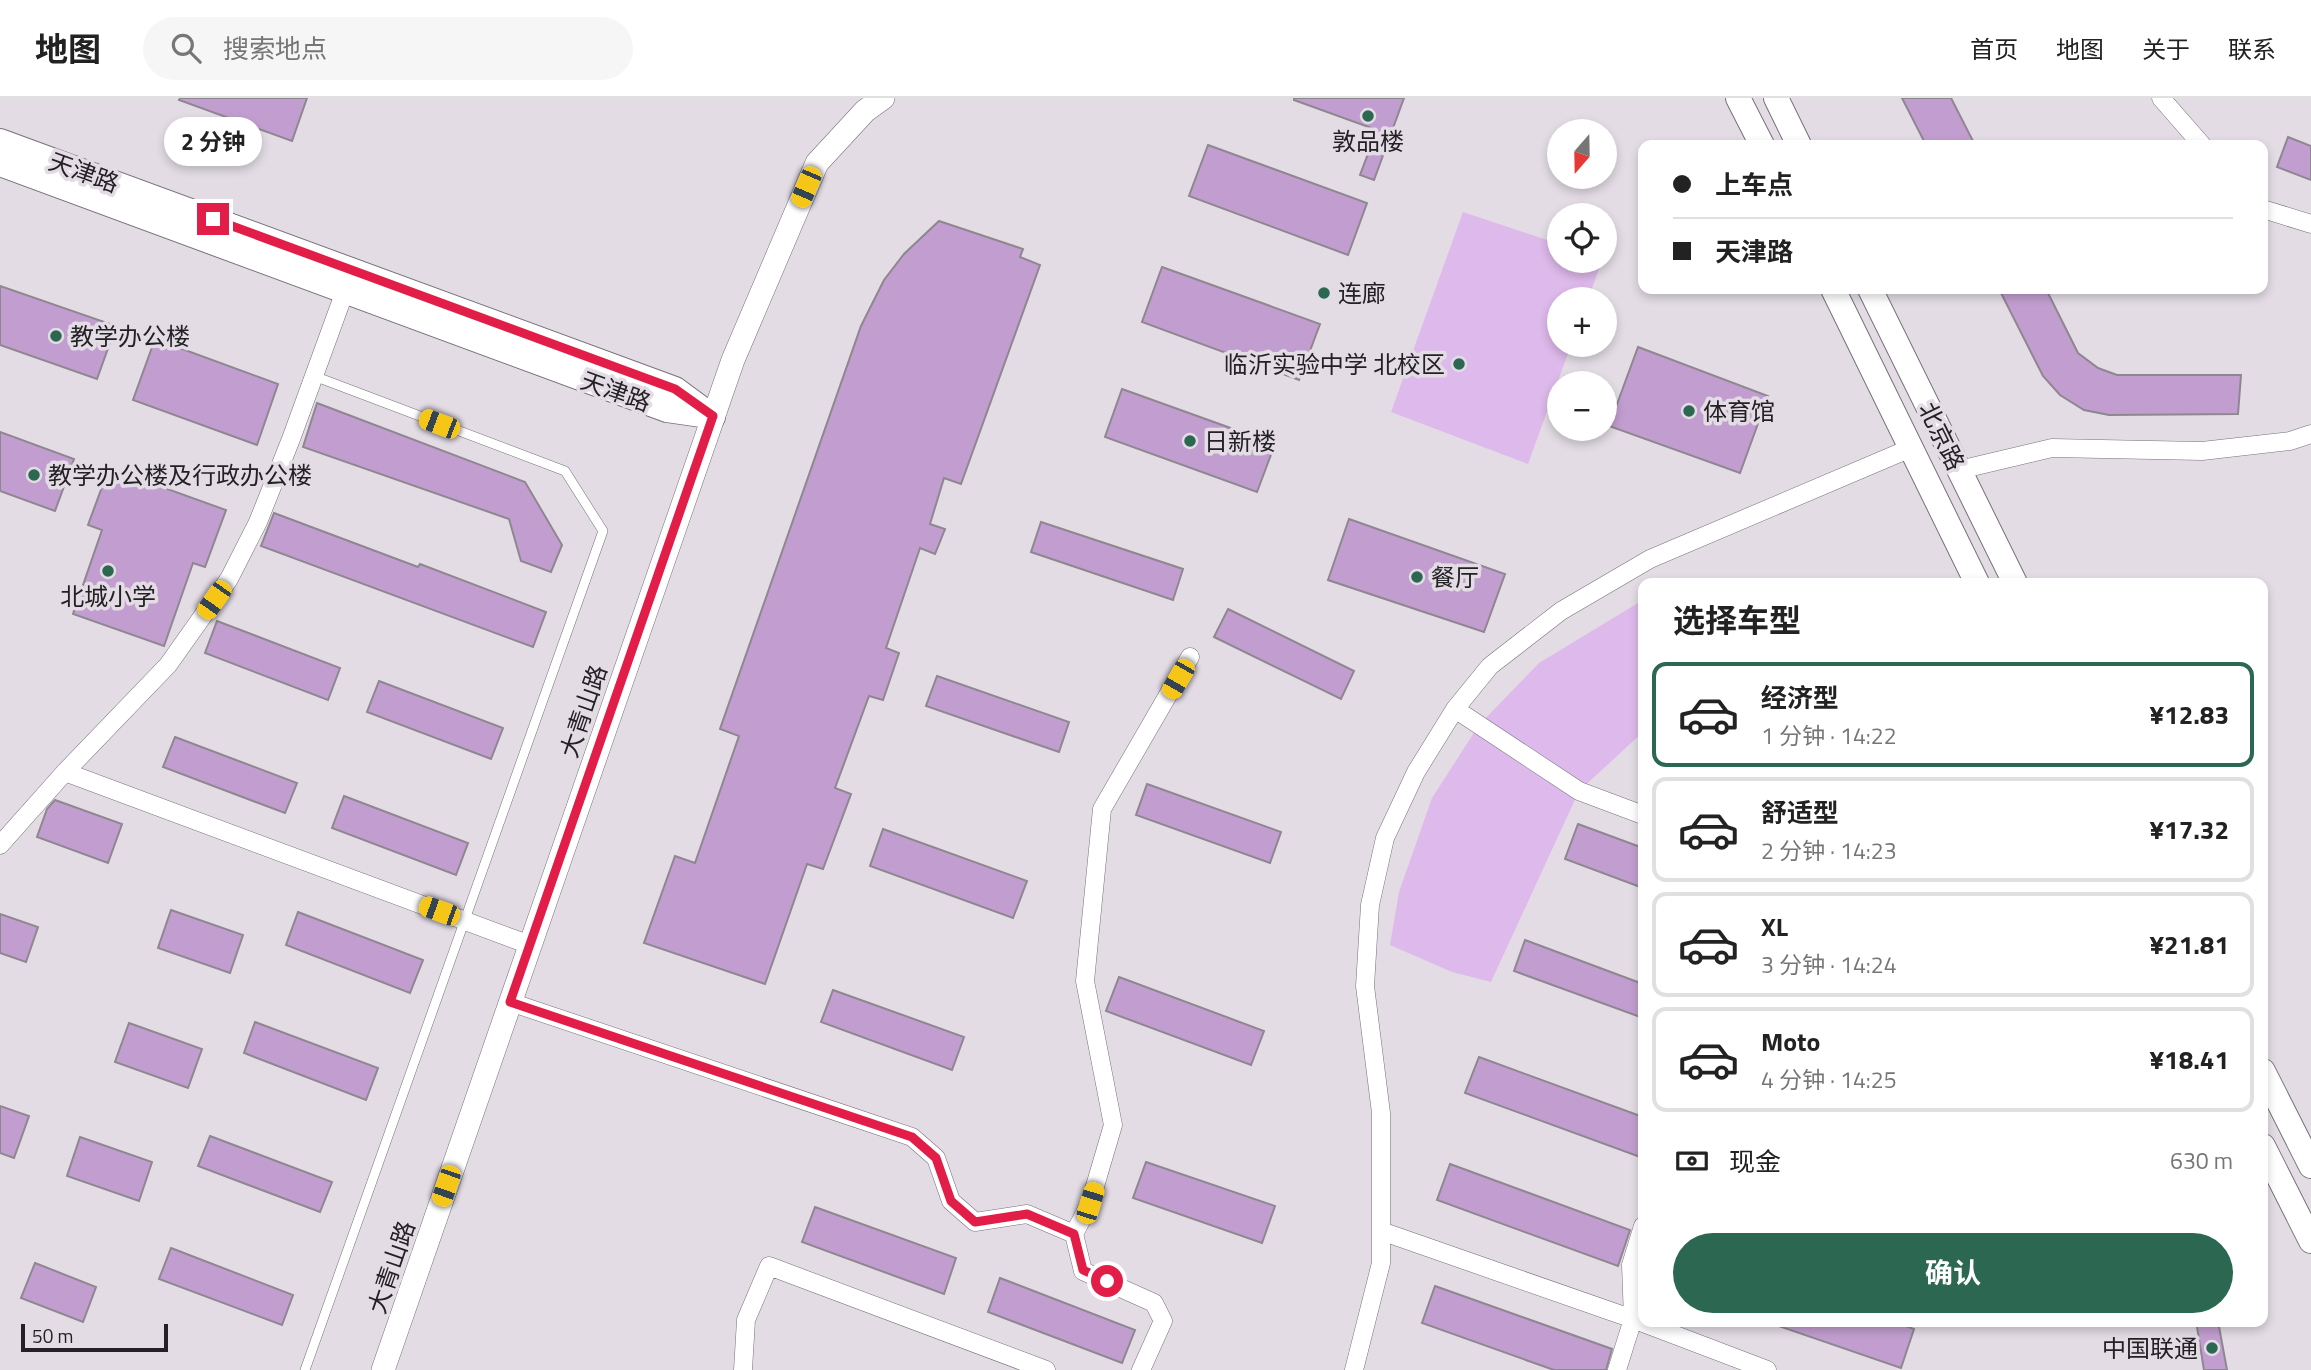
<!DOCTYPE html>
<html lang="zh">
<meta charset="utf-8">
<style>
:root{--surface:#fff;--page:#f6f6f6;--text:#222;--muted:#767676;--line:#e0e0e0;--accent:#2b6751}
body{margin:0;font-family:"Titillium Web","Noto Sans SC",sans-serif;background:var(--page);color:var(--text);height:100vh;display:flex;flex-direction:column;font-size:26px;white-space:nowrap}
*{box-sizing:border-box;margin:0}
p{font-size:23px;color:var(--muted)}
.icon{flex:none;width:38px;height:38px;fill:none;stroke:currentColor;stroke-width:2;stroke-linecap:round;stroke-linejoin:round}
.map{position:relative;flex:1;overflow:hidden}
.drawer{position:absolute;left:1638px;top:480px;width:630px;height:749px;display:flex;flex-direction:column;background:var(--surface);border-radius:14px;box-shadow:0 4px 10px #0003}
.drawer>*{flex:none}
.banner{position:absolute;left:1638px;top:42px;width:630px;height:154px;border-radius:14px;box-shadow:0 4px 10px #0003;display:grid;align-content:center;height:154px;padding:0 35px;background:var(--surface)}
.needle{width:46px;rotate:200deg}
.controls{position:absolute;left:1547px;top:21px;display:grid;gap:14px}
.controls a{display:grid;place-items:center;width:70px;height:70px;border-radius:50%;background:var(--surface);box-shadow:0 4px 10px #0003;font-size:35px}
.scale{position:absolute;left:21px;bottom:18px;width:147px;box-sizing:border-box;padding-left:7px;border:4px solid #232124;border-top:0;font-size:19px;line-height:24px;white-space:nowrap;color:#232124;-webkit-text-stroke:5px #e3dce5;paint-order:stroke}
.end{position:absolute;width:32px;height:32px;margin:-16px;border:9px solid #e11d48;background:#fff;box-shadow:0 0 0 4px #fff}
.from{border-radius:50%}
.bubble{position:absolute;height:49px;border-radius:24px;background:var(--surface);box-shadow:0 4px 10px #0003;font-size:23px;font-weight:700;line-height:49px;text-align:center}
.car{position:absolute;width:21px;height:42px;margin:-21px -10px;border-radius:9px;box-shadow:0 0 5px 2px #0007;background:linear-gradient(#f5c518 24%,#345 0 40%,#f5c518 0 76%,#345 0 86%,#f5c518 0)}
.banner b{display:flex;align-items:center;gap:24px;height:66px;font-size:26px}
.banner b+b{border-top:2px solid var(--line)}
.banner i{width:18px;height:18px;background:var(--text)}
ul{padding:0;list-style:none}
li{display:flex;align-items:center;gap:21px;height:105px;margin:0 14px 10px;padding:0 21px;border:4px solid var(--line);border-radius:14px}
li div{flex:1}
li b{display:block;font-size:26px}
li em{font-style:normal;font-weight:700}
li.selected{border-color:var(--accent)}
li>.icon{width:63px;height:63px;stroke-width:1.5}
h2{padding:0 35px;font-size:32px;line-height:84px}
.pay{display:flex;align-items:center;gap:18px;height:77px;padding:0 35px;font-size:26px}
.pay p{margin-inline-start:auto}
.cta{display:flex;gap:14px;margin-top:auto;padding:14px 35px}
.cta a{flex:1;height:80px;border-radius:42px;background:var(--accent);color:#fff;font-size:28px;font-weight:700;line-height:80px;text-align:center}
header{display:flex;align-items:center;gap:42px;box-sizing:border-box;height:98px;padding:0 35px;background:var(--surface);border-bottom:2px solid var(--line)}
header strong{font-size:33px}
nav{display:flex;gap:38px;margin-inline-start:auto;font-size:24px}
.search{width:490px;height:63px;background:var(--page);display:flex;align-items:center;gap:18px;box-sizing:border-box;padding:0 24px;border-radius:38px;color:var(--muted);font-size:26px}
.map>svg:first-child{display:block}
.green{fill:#deb9eb}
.building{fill:#c29ed0;stroke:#8e8790;stroke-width:2}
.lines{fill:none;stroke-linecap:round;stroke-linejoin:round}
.service-casing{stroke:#777179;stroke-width:10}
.minor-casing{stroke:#777179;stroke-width:19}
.tertiary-casing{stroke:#777179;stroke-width:24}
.secondary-casing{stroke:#777179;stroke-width:26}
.service{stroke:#fff;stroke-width:9}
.minor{stroke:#fff;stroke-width:18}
.tertiary{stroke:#fff;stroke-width:23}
.secondary{stroke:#fff;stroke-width:24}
.route{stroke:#e11d48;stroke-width:9}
.poi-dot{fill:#2b6751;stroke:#e3dce5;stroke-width:2.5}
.labels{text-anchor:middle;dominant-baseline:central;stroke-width:7;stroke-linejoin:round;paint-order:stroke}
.poi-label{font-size:24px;fill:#232124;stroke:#e3dce5;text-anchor:start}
.street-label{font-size:24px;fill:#232124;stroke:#e3dce5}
</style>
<header>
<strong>地图</strong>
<div class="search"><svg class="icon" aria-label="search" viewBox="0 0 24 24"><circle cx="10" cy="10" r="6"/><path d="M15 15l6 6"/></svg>搜索地点</div>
<nav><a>首页</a><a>地图</a><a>关于</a><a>联系</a></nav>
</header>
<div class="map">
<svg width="2311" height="1272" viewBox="0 0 2311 1272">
<rect width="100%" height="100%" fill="#e3dce5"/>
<path class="green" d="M 1463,114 L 1559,146 L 1559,163 L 1602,163 L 1588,201 L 1559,201 L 1559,247 L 1571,247 L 1528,366 L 1391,314 Z
M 1643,502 L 1643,634 L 1579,693 L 1491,884 L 1452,874 L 1390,847 L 1399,794 L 1432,700 L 1479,627 L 1539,565 Z"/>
<path class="building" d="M 180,0 L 307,0 L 292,43 L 179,2 Z
M 1294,0 L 1404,0 L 1374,82 L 1360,77 L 1377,32 L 1294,2 Z
M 1902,0 L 1951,0 L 1975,47 L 1926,47 Z
M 2288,39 L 2311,48 L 2311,82 L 2277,69 Z
M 1208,47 L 1367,105 L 1348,157 L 1189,98 Z
M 939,123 L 1023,151 L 1020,159 L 1040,167 L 961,386 L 944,380 L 930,426 L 945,431 L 935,456 L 920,450 L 886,550 L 899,555 L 883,602 L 869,598 L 835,690 L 851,696 L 823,771 L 807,766 L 765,886 L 644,845 L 675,758 L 695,765 L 739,638 L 720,631 L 861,228 L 884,182 L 904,156 Z
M 1162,169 L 1320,226 L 1299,282 L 1142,224 Z
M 0,188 L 116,228 L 97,281 L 0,247 Z
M 1999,191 L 2046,191 L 2078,255 L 2098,270 L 2117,277 L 2241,277 L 2238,316 L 2109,317 L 2084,312 L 2060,297 L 2043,278 Z
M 155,241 L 278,286 L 257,347 L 133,302 Z
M 1638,249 L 1768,298 L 1740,375 L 1609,328 Z
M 1122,291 L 1275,346 L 1257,394 L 1105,339 Z
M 317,305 L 525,384 L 562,447 L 551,474 L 521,463 L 509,421 L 303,349 Z
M 0,334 L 74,361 L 55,413 L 0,393 Z
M 109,370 L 226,412 L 205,469 L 193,465 L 164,548 L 73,516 L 102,432 L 88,427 Z
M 274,415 L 418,469 L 420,466 L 546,514 L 533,549 L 261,448 Z
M 1349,421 L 1505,476 L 1484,534 L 1328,482 Z
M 1041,424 L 1183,471 L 1173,502 L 1031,454 Z
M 1228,511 L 1354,573 L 1341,601 L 1214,539 Z
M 217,523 L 340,570 L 328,602 L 205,555 Z
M 937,578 L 1069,624 L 1059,654 L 926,608 Z
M 379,583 L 503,630 L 491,661 L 367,614 Z
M 175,639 L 297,685 L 285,715 L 163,669 Z
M 1147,686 L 1281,734 L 1270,765 L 1136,717 Z
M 344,698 L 468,745 L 456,777 L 332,730 Z
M 55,702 L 122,726 L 108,765 L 37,739 L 47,711 Z
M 1578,726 L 1643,750 L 1643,790 L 1565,761 Z
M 883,731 L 1027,783 L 1013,820 L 870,768 Z
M 171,812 L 243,837 L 230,875 L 158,850 Z
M 298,814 L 423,862 L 410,895 L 286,847 Z
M 0,816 L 38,829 L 26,864 L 0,855 Z
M 1525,842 L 1643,886 L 1643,920 L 1514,873 Z
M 1119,879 L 1264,933 L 1251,967 L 1106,913 Z
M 833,892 L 964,939 L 952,972 L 821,924 Z
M 255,924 L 378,970 L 366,1002 L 244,955 Z
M 129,925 L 202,951 L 188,990 L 115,964 Z
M 1479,959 L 1643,1019 L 1643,1060 L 1465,995 Z
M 0,1008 L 29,1018 L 14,1060 L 0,1055 Z
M 210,1038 L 332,1084 L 320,1114 L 198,1068 Z
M 80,1039 L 152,1064 L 139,1103 L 67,1078 Z
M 1146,1064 L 1275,1108 L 1262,1145 L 1133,1100 Z
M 1450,1066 L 1630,1132 L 1618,1168 L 1437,1102 Z
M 815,1109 L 956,1160 L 944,1196 L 802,1144 Z
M 171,1150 L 293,1197 L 282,1227 L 159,1181 Z
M 35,1165 L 96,1189 L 83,1224 L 21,1200 Z
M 1000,1180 L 1135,1232 L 1122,1265 L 988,1214 Z
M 1435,1188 L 1612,1251 L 1606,1272 L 1554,1272 L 1422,1225 Z
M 1774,1223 L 1893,1223 L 1914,1231 L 1901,1270 L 1773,1226 Z
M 2196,1223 L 2218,1223 L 2227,1272 L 2204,1272 Z"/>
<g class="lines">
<defs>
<path id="service" d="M 305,1272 L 603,433 L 565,373 L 314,278"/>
<path id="minor" d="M 2161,0 L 2202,47
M 2263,111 L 2311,126
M 1959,372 L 2052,350 L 2202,353 L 2290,343 L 2311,336
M 1455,611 L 1579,693 L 1643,717
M 65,674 L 530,847
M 0,747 L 65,674 L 168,567 L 229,481 L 258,424 L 291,341 L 345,193
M 510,904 L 912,1039 L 936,1060 L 951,1103 L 975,1124 L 1027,1116 L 1074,1136
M 1381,1133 L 1633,1221 L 1767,1272
M 743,1272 L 746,1222 L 769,1168 L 1046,1272
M 1141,1272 L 1163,1223 L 1154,1205 L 1083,1173 L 1074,1136 L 1090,1105 L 1113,1027 L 1085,883 L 1102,711 L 1190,559
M 1354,1272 L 1381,1165 L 1381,1015 L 1365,888 L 1370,807 L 1385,740 L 1416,674 L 1455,611 L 1490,568 L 1561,513 L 1650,461 L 1911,350
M 1617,1272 L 1633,1221 L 1631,1167 L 1643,1128"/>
<path id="tertiary" d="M 383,1272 L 733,262 L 817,65 L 865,13 L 883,0"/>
<path id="secondary" d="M 1738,0 L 1762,47
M 1776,0 L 1799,47
M 0,43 L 675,291 L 713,319
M 0,66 L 667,312 L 709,318
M 1833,191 L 1977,485
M 1870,191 L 2015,485
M 2263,973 L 2311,1068
M 2263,1048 L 2311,1143"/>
</defs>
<use href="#service" class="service-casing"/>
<use href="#minor" class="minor-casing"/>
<use href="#tertiary" class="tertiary-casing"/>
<use href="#secondary" class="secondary-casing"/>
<use href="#service" class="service"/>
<use href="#minor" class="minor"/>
<use href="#tertiary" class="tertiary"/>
<use href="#secondary" class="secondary"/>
</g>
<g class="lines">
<path class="route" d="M 213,121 L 675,291 L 713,318 L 510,904 L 912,1039 L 936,1060 L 951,1103 L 975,1124 L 1027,1116 L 1074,1136 L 1083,1172 L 1107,1183"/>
</g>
<g class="poi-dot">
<circle cx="1368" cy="18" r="7"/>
<circle cx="1324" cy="195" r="7"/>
<circle cx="56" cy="238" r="7"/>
<circle cx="1459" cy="266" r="7"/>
<circle cx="1689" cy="313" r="7"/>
<circle cx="1190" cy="343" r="7"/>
<circle cx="34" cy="377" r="7"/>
<circle cx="108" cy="473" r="7"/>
<circle cx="1417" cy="479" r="7"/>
<circle cx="2212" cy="1250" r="7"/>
</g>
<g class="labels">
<g class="poi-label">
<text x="1368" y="43" text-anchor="middle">敦品楼</text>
<text x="1338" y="195">连廊</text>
<text x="70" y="238">教学办公楼</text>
<text x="1445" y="266" text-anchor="end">临沂实验中学 北校区</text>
<text x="1703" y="313">体育馆</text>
<text x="1204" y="343">日新楼</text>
<text x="48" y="377">教学办公楼及行政办公楼</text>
<text x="1431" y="479">餐厅</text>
<text x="108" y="498" text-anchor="middle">北城小学</text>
<text x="2198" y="1250" text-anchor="end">中国联通</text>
</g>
<g class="street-label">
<text transform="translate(84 74) rotate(20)">天津路</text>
<text transform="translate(616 293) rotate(20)">天津路</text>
<text transform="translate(1942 338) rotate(64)">北京路</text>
<text transform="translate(583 613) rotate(-71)">大青山路</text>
<text transform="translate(391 1169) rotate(-71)">大青山路</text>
</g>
</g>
</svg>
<div class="controls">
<a><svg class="needle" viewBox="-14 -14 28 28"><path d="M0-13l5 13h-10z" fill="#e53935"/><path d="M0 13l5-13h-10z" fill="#767676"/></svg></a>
<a><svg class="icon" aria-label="locate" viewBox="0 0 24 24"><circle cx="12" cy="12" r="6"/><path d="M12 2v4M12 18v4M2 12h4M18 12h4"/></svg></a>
<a>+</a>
<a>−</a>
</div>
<div class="scale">50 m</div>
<i class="end from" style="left:1107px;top:1183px"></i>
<i class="end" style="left:213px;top:121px"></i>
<div class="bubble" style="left:164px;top:19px;width:98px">2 分钟</div>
<i class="car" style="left:806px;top:89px;rotate:203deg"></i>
<i class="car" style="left:439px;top:326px;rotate:291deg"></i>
<i class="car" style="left:214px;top:502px;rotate:215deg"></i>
<i class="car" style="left:1178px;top:581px;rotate:210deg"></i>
<i class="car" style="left:439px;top:813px;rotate:290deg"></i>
<i class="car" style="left:446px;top:1088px;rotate:199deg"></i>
<i class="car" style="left:1090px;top:1105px;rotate:17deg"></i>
<div class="banner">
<b><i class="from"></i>上车点</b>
<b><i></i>天津路</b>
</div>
<section class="drawer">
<h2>选择车型</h2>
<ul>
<li class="selected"><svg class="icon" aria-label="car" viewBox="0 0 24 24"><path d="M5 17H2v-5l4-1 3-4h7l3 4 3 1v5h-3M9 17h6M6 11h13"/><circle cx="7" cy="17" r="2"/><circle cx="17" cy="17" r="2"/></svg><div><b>经济型</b><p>1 分钟 · 14:22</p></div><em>¥12.83</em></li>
<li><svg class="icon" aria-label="car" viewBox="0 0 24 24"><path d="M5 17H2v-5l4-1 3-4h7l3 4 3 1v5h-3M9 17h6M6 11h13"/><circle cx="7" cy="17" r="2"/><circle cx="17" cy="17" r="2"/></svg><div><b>舒适型</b><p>2 分钟 · 14:23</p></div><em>¥17.32</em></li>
<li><svg class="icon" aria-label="car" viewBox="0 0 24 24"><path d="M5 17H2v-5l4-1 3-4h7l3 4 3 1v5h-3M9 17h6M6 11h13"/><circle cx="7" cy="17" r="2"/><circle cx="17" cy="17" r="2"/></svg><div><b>XL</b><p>3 分钟 · 14:24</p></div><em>¥21.81</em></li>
<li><svg class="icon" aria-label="car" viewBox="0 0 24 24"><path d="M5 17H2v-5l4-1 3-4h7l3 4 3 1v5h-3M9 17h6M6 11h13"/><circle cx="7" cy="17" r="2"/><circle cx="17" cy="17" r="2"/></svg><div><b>Moto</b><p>4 分钟 · 14:25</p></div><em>¥18.41</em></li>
</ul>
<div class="pay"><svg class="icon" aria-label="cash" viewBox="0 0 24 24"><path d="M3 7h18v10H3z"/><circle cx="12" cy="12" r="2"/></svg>现金<p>630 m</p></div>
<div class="cta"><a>确认</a></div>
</section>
</div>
